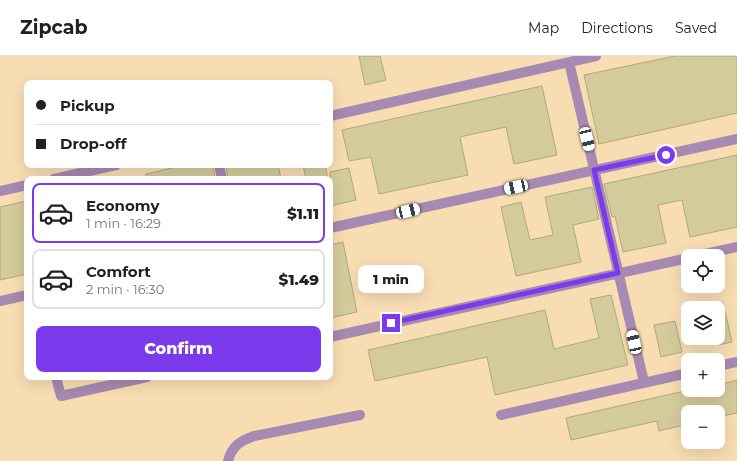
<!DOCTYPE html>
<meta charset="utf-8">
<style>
:root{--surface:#fff;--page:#f2f2f2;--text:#202124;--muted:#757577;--line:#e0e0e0;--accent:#7c3aed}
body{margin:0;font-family:Montserrat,sans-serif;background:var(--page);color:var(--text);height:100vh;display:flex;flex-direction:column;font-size:15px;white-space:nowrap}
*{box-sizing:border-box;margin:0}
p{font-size:13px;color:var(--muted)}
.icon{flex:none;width:22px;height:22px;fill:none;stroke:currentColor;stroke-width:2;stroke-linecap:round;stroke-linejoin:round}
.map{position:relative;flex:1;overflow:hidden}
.details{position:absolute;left:24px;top:120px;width:309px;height:204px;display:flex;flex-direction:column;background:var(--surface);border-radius:8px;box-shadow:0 4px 16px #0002}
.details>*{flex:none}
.top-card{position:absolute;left:24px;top:24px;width:309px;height:88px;border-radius:8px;box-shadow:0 4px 16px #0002;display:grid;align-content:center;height:88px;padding:0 12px;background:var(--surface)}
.buttons{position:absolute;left:681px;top:193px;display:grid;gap:8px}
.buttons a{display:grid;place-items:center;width:44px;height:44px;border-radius:8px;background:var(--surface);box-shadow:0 4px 16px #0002;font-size:20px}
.end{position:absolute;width:18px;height:18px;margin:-9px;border:5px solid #7c3aed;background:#fff;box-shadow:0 0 0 2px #fff}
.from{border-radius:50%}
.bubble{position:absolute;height:28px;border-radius:8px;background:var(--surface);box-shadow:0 4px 16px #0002;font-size:13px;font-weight:800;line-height:28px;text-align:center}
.car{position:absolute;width:12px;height:24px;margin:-12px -6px;border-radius:5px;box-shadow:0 0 3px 1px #0007;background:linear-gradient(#fff 24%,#345 0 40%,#fff 0 76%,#345 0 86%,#fff 0)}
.top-card b{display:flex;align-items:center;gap:14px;height:38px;font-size:15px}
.top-card b+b{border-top:1px solid var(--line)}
.top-card i{width:10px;height:10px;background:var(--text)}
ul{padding:7px 0 0;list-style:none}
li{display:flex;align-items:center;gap:12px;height:60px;margin:0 8px 6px;padding:0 4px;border:2px solid var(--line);border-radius:8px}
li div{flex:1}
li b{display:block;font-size:15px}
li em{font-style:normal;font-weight:800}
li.selected{border-color:var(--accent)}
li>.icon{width:36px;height:36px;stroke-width:1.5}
.button{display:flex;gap:8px;margin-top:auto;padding:8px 12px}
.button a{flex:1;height:46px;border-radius:8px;background:var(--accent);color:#fff;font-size:16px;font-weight:800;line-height:46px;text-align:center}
header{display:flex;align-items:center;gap:24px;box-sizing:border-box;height:56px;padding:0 20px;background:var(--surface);border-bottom:1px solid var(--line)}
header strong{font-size:19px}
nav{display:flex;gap:22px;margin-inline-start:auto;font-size:14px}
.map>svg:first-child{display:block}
.building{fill:#d4cb9c;stroke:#b1a87a}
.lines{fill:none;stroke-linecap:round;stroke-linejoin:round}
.minor{stroke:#a789b1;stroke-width:10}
.route{stroke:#7c3aed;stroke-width:5}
</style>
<header>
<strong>Zipcab</strong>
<nav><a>Map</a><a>Directions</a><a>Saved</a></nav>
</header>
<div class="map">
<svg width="737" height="405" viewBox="0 0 737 405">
<rect width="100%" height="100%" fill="#f8ddb3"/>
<path class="building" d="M 359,0 L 380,0 L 386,24 L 365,29 Z
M 675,0 L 737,0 L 737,57 L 599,88 L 584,19 Z
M 542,30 L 557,99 L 514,108 L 506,71 L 482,76 L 460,81 L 468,119 L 379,138 L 371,101 L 349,105 L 342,74 Z
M 737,99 L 737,171 L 690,181 L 682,144 L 658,149 L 666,187 L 623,196 L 615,160 L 612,161 L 604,128 Z
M 185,109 L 213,109 L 215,123 L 146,123 L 146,118 Z
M 226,109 L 278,109 L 281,123 L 228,123 Z
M 303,109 L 325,109 L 328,123 L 306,123 Z
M 349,112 L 356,144 L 330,150 L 330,116 Z
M 592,131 L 599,163 L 573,169 L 581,206 L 516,220 L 501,151 L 521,146 L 530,184 L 553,179 L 545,141 Z
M 27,145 L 27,218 L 0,224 L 0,151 Z
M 343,186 L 357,256 L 330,262 L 330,189 Z
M 611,239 L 628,309 L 495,339 L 487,301 L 375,325 L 368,294 L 545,254 L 554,293 L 599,282 L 590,243 Z
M 718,247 L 723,247 L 732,286 L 718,289 Z
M 675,265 L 682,296 L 661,301 L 654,269 Z
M 737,324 L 737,357 L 718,361 L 718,356 L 688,356 L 688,367 L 680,370 L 659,375 L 657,365 L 571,384 L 566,362 L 689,334 L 718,334 L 718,329 Z"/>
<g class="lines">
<path class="minor" d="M 569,6 L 644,326
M 330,60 L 596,0
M 219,109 L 222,123
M 54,123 L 116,109
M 0,135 L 27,129
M 330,172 L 737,83
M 696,200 L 737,191
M 0,245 L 27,239
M 330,281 L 688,202
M 718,310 L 737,306
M 56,321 L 61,340 L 147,321
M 501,359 L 688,317
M 228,405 C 232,390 240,385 254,380 L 360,359"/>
</g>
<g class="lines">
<path class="route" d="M 391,267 L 618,217 L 594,114 L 666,99"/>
</g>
</svg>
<div class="buttons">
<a><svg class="icon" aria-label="locate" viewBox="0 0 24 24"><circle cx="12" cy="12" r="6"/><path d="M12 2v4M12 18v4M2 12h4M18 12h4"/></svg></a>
<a><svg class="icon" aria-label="layers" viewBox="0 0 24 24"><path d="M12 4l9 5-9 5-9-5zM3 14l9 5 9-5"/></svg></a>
<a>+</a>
<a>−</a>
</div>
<i class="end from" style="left:666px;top:99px"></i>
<i class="end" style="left:391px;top:267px"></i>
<div class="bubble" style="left:358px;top:209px;width:66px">1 min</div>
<i class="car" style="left:587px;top:83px;rotate:166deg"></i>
<i class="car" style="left:516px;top:131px;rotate:258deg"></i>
<i class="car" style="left:408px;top:155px;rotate:77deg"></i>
<i class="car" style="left:634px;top:286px;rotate:347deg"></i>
<div class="top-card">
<b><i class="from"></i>Pickup</b>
<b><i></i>Drop-off</b>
</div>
<section class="details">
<ul>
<li class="selected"><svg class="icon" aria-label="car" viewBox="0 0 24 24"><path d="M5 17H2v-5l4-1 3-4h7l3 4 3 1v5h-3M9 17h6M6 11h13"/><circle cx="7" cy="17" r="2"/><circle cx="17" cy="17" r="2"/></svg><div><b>Economy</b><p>1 min · 16:29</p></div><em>$1.11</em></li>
<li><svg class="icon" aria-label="car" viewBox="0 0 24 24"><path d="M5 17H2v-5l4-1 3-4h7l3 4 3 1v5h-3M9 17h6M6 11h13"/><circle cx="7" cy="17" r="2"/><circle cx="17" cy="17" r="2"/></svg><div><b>Comfort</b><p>2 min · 16:30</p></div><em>$1.49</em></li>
</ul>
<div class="button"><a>Confirm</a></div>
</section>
</div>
